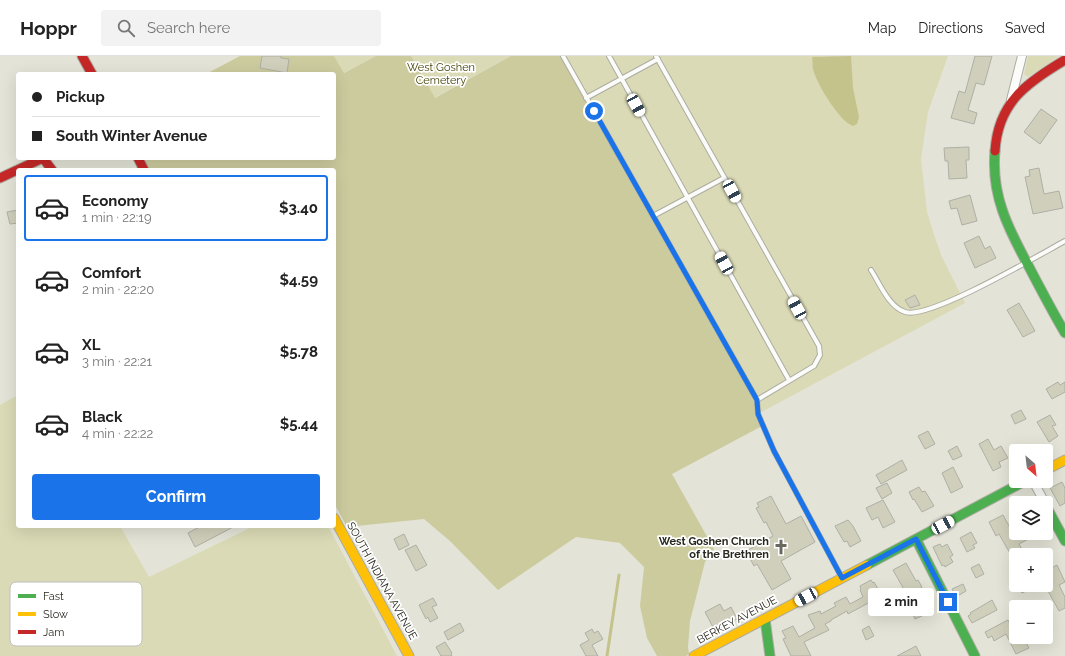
<!DOCTYPE html>
<meta charset="utf-8">
<style>
:root{--surface:#fff;--page:#f2f2f2;--text:#222;--muted:#767676;--line:#e0e0e0;--accent:#1a73e8}
body{margin:0;font-family:Raleway,sans-serif;background:var(--page);color:var(--text);height:100vh;display:flex;flex-direction:column;font-size:15px;white-space:nowrap}
*{box-sizing:border-box;margin:0}
p{font-size:13px;color:var(--muted)}
.icon{flex:none;width:22px;height:22px;fill:none;stroke:currentColor;stroke-width:2;stroke-linecap:round;stroke-linejoin:round}
.map{position:relative;flex:1;overflow:hidden}
.panel{position:absolute;left:16px;top:112px;width:320px;height:360px;display:flex;flex-direction:column;background:var(--surface);border-radius:4px;box-shadow:0 4px 16px #0002}
.panel>*{flex:none}
.guide{position:absolute;left:16px;top:16px;width:320px;height:88px;border-radius:4px;box-shadow:0 4px 16px #0002;display:grid;align-content:center;height:88px;padding:0 16px;background:var(--surface)}
.needle{width:26px;rotate:152deg}
.controls{position:absolute;left:1009px;top:388px;display:grid;gap:8px}
.controls a{display:grid;place-items:center;width:44px;height:44px;border-radius:4px;background:var(--surface);box-shadow:0 4px 16px #0002;font-size:20px}
.end{position:absolute;width:18px;height:18px;margin:-9px;border:5px solid #1a73e8;background:#fff;box-shadow:0 0 0 2px #fff}
.from{border-radius:50%}
.bubble{position:absolute;height:28px;border-radius:4px;background:var(--surface);box-shadow:0 4px 16px #0002;font-size:13px;font-weight:700;line-height:28px;text-align:center}
.car{position:absolute;width:12px;height:24px;margin:-12px -6px;border-radius:5px;box-shadow:0 0 3px 1px #0007;background:linear-gradient(#fff 24%,#345 0 40%,#fff 0 76%,#345 0 86%,#fff 0)}
.guide b{display:flex;align-items:center;gap:14px;height:38px;font-size:15px}
.guide b+b{border-top:1px solid var(--line)}
.guide i{width:10px;height:10px;background:var(--text)}
ul{padding:7px 0 0;list-style:none}
li{display:flex;align-items:center;gap:12px;height:66px;margin:0 8px 6px;padding:0 8px;border:2px solid transparent;border-radius:4px}
li div{flex:1}
li b{display:block;font-size:15px}
li em{font-style:normal;font-weight:700}
li.selected{border-color:var(--accent)}
li>.icon{width:36px;height:36px;stroke-width:1.5}
.action{display:flex;gap:8px;margin-top:auto;padding:8px 16px}
.action a{flex:1;height:46px;border-radius:4px;background:var(--accent);color:#fff;font-size:16px;font-weight:700;line-height:46px;text-align:center}
header{display:flex;align-items:center;gap:24px;box-sizing:border-box;height:56px;padding:0 20px;background:var(--surface);border-bottom:1px solid var(--line)}
header strong{font-size:19px}
nav{display:flex;gap:22px;margin-inline-start:auto;font-size:14px}
.search{width:280px;height:36px;background:var(--page);display:flex;align-items:center;gap:10px;box-sizing:border-box;padding:0 14px;border-radius:4px;color:var(--muted);font-size:15px}
.map>svg:first-child{display:block}
.green{fill:#dbdab6}
.forest{fill:#cccb9e}
.water{fill:#c5c38c}
.lines{fill:none;stroke-linecap:round;stroke-linejoin:round}
.stream{stroke:#c5c38c;stroke-width:3}
.building{fill:#cfcfbb;stroke:#afafa6}
.lane-casing{stroke:#acaca2;stroke-width:6}
.street-casing{stroke:#acaca2;stroke-width:10}
.fast-casing{stroke:#acaca2;stroke-width:11}
.slow-casing{stroke:#acaca2;stroke-width:11}
.jam-casing{stroke:#acaca2;stroke-width:11}
.lane{stroke:#fbfbf9;stroke-width:4}
.street{stroke:#fbfbf9;stroke-width:8}
.fast{stroke:#4caf50;stroke-width:9}
.slow{stroke:#ffc107;stroke-width:9}
.jam{stroke:#c62828;stroke-width:9}
.route{stroke:#1a73e8;stroke-width:5}
.labels{text-anchor:middle;dominant-baseline:central;stroke-width:3.5;stroke-linejoin:round;paint-order:stroke}
.park-label{font-size:11px;fill:#454206;stroke:#fff}
.poi-label{font-size:11px;font-weight:bold;fill:#28281f;stroke:#fff;text-anchor:end}
.street-label{font-size:11px;fill:#28281f;stroke:#fff}
.key{fill:#fff;stroke:#bebebc;stroke-width:1}
.key-label{font-size:11px;fill:#28281f}
</style>
<header>
<strong>Hoppr</strong>
<div class="search"><svg class="icon" aria-label="search" viewBox="0 0 24 24"><circle cx="10" cy="10" r="6"/><path d="M15 15l6 6"/></svg>Search here</div>
<nav><a>Map</a><a>Directions</a><a>Saved</a></nav>
</header>
<div class="map">
<svg width="1065" height="600" viewBox="0 0 1065 600">
<rect width="100%" height="100%" fill="#e3e3d7"/>
<path class="green" d="M 334,0 L 376,0 L 343,17 Z
M 411,0 L 511,0 L 434,42 Z
M 563,0 L 948,0 L 928,56 L 921,103 L 927,156 L 934,179 L 942,201 L 965,247 L 758,358 Z
M 1028,0 L 1059,0 L 1028,21 L 1024,18 Z
M 18,339 L 18,470 L 120,470 L 149,521 L 254,470 L 328,470 L 397,600 L 0,600 L 0,349 Z"/>
<path class="forest" d="M 240,0 L 334,0 L 344,17 L 376,0 L 411,0 L 435,42 L 511,0 L 563,0 L 757,344 L 762,370 L 672,418 L 714,493 L 705,506 L 690,565 L 688,591 L 689,598 L 686,600 L 657,600 L 647,582 L 640,550 L 644,511 L 620,487 L 576,481 L 498,534 L 450,485 L 424,463 L 347,471 L 334,447 L 334,114 L 144,114 L 138,102 L 334,102 L 334,18 L 206,18 Z"/>
<path class="water" d="M 851,0 L 853,32 L 859,61 L 857,68 L 853,70 C 840,66 816,27 813,13 C 812,9 813,4 812,1 Z"/>
<g class="lines">
<path class="stream" d="M 607,600 L 619,519"/>
</g>
<path class="building" d="M 262,0 L 281,0 L 281,2 L 289,3 L 287,17 L 260,12 Z
M 975,0 L 992,0 L 984,29 L 976,27 L 968,54 L 977,57 L 974,68 L 951,62 L 959,35 L 965,37 Z
M 1041,53 L 1057,64 L 1040,88 L 1024,76 Z
M 969,91 L 969,104 L 966,104 L 967,122 L 949,123 L 948,105 L 945,105 L 944,92 Z
M 1039,112 L 1044,138 L 1059,135 L 1063,152 L 1033,158 L 1025,121 L 1030,120 L 1029,114 Z
M 970,139 L 977,165 L 962,169 L 957,152 L 951,153 L 949,145 Z
M 18,154 L 18,167 L 10,168 L 7,156 Z
M 979,180 L 985,193 L 990,190 L 996,202 L 975,212 L 964,187 Z
M 915,239 L 920,249 L 910,252 L 905,244 Z
M 1019,247 L 1035,275 L 1023,281 L 1007,254 Z
M 1058,326 L 1060,329 L 1065,326 L 1065,336 L 1052,343 L 1046,333 Z
M 1021,354 L 1026,363 L 1015,368 L 1011,359 Z
M 1050,359 L 1056,369 L 1052,370 L 1058,380 L 1049,386 L 1037,366 Z
M 928,375 L 935,388 L 925,393 L 918,380 Z
M 988,383 L 994,394 L 1001,390 L 1008,402 L 999,406 L 1001,411 L 993,415 L 979,388 Z
M 957,390 L 962,400 L 953,404 L 948,395 Z
M 902,404 L 907,414 L 881,428 L 876,419 Z
M 953,411 L 963,431 L 951,437 L 942,417 Z
M 1062,426 L 1065,432 L 1065,447 L 1060,450 L 1050,432 Z
M 887,427 L 892,437 L 882,443 L 876,432 Z
M 919,431 L 922,436 L 925,435 L 934,450 L 922,456 L 914,443 L 913,444 L 909,436 Z
M 771,440 L 786,468 L 801,460 L 815,486 L 781,505 L 791,523 L 772,534 L 757,508 L 754,510 L 746,495 L 773,480 L 766,466 L 764,467 L 756,452 L 759,451 L 757,447 Z
M 883,444 L 895,466 L 883,472 L 878,461 L 872,464 L 866,452 Z
M 1003,459 L 1013,477 L 1040,477 L 1019,488 L 1022,493 L 1011,499 L 999,478 L 996,480 L 989,466 Z
M 848,464 L 853,470 L 861,485 L 850,491 L 847,485 L 844,486 L 835,470 Z
M 201,470 L 235,470 L 195,491 L 188,477 Z
M 971,476 L 977,487 L 973,489 L 975,492 L 967,496 L 960,482 Z
M 404,478 L 409,489 L 399,494 L 394,483 Z
M 940,488 L 942,491 L 947,488 L 953,499 L 950,501 L 953,506 L 945,511 L 944,509 L 942,510 L 933,491 Z
M 416,489 L 427,509 L 416,515 L 405,494 Z
M 906,507 L 916,525 L 918,524 L 922,531 L 915,535 L 914,532 L 906,537 L 893,514 Z
M 979,508 L 984,518 L 976,522 L 971,512 Z
M 1057,509 L 1065,526 L 1059,529 L 1065,541 L 1065,552 L 1059,555 L 1048,535 L 1046,536 L 1046,515 Z
M 871,524 L 873,527 L 874,526 L 881,538 L 873,542 L 874,544 L 848,558 L 847,555 L 831,564 L 831,565 L 825,568 L 829,574 L 804,586 L 811,600 L 791,600 L 783,583 L 786,582 L 782,575 L 793,570 L 799,581 L 815,572 L 808,559 L 820,555 L 821,558 L 836,550 L 834,547 L 846,541 L 850,548 L 863,541 L 860,534 L 861,533 L 860,530 Z
M 963,528 L 966,535 L 956,541 L 952,533 Z
M 1018,529 L 1038,529 L 1022,537 Z
M 433,542 L 437,549 L 432,551 L 438,562 L 430,566 L 428,561 L 426,563 L 419,549 Z
M 992,544 L 997,554 L 972,567 L 968,560 L 971,558 L 970,557 Z
M 720,548 L 724,555 L 731,551 L 737,563 L 715,575 L 705,556 Z
M 918,548 L 924,559 L 915,563 L 910,552 Z
M 1008,564 L 1019,586 L 1024,583 L 1029,592 L 1016,598 L 1006,578 L 994,585 L 992,580 L 988,582 L 985,576 Z
M 460,567 L 464,575 L 448,584 L 444,576 Z
M 869,570 L 874,580 L 866,584 L 862,574 Z
M 592,573 L 594,577 L 598,575 L 603,583 L 592,589 L 598,600 L 586,600 L 580,589 L 589,584 L 585,577 Z
M 445,586 L 452,597 L 451,598 L 452,600 L 441,600 L 436,591 Z
M 916,590 L 921,600 L 897,600 Z"/>
<g class="lines">
<defs>
<path id="lane" d="M 563,0 L 757,344 L 758,358 L 774,395 L 841,520
M 609,0 L 789,324
M 656,0 L 819,290 L 820,299 L 814,310 L 757,344
M 586,42 L 658,3
M 653,160 L 724,122
M 871,214 C 880,228 889,251 905,256 C 929,264 1039,199 1065,185"/>
<path id="street" d="M 1011,44 L 1022,0
M 1033,425 L 1045,447"/>
<path id="fast" d="M 995,95 C 991,139 1008,172 1028,209 C 1040,232 1052,255 1065,277
M 1046,450 L 1065,485
M 916,483 L 975,600
M 867,509 L 1025,425
M 765,563 L 770,600"/>
<path id="slow" d="M 1046,414 L 1065,404
M 334,462 L 409,600
M 694,600 L 867,509"/>
<path id="jam" d="M 82,0 L 92,18
M 995,95 C 998,47 1026,27 1065,4
M 138,102 L 144,114
M 0,122 L 43,102 L 52,114"/>
</defs>
<use href="#lane" class="lane-casing"/>
<use href="#street" class="street-casing"/>
<use href="#fast" class="fast-casing"/>
<use href="#slow" class="slow-casing"/>
<use href="#jam" class="jam-casing"/>
<use href="#lane" class="lane"/>
<use href="#street" class="street"/>
<use href="#fast" class="fast"/>
<use href="#slow" class="slow"/>
<use href="#jam" class="jam"/>
</g>
<g class="lines">
<path class="route" d="M 594,55 L 757,344 L 758,358 L 774,395 L 842,522 L 916,483 L 948,546"/>
</g>
<defs>
<symbol id="church-bare" viewBox="-9 -9 18 18"><path d="M-1.2-6h2.4v3.5h3.3v2.4h-3.3V6h-2.4V-.1h-3.3v-2.4h3.3Z" fill="#69695f" stroke="#fff" stroke-width="2.5" paint-order="stroke"/></symbol>
</defs>
<g fill-rule="evenodd">
<use href="#church-bare" x="770" y="480" width="22" height="22"/>
</g>
<g class="labels">
<g class="park-label">
<text x="441" y="11">West Goshen<tspan x="441" dy="13">Cemetery</tspan></text>
</g>
<g class="poi-label">
<text x="769" y="485">West Goshen Church<tspan x="769" dy="13">of the Brethren</tspan></text>
</g>
<g class="street-label">
<text transform="translate(382 525) rotate(61)">SOUTH INDIANA AVENUE</text>
<text transform="translate(737 564) rotate(-28)">BERKEY AVENUE</text>
</g>
</g>
<rect x="10" y="526" width="132" height="64" rx="6" class="key"/>
<rect x="18" y="538" width="18" height="4" fill="#4caf50"/>
<rect x="18" y="556" width="18" height="4" fill="#ffc107"/>
<rect x="18" y="574" width="18" height="4" fill="#c62828"/>
<g class="key-label">
<text x="43" y="544">Fast</text>
<text x="43" y="562">Slow</text>
<text x="43" y="580">Jam</text>
</g>
</svg>
<div class="controls">
<a><svg class="needle" viewBox="-14 -14 28 28"><path d="M0-13l5 13h-10z" fill="#e53935"/><path d="M0 13l5-13h-10z" fill="#767676"/></svg></a>
<a><svg class="icon" aria-label="layers" viewBox="0 0 24 24"><path d="M12 4l9 5-9 5-9-5zM3 14l9 5 9-5"/></svg></a>
<a>+</a>
<a>−</a>
</div>
<i class="end from" style="left:594px;top:55px"></i>
<i class="end" style="left:948px;top:546px"></i>
<div class="bubble" style="left:868px;top:532px;width:66px">2 min</div>
<i class="car" style="left:636px;top:49px;rotate:151deg"></i>
<i class="car" style="left:732px;top:135px;rotate:151deg"></i>
<i class="car" style="left:724px;top:207px;rotate:331deg"></i>
<i class="car" style="left:797px;top:252px;rotate:331deg"></i>
<i class="car" style="left:943px;top:469px;rotate:62deg"></i>
<i class="car" style="left:806px;top:541px;rotate:242deg"></i>
<div class="guide">
<b><i class="from"></i>Pickup</b>
<b><i></i>South Winter Avenue</b>
</div>
<section class="panel">
<ul>
<li class="selected"><svg class="icon" aria-label="car" viewBox="0 0 24 24"><path d="M5 17H2v-5l4-1 3-4h7l3 4 3 1v5h-3M9 17h6M6 11h13"/><circle cx="7" cy="17" r="2"/><circle cx="17" cy="17" r="2"/></svg><div><b>Economy</b><p>1 min · 22:19</p></div><em>$3.40</em></li>
<li><svg class="icon" aria-label="car" viewBox="0 0 24 24"><path d="M5 17H2v-5l4-1 3-4h7l3 4 3 1v5h-3M9 17h6M6 11h13"/><circle cx="7" cy="17" r="2"/><circle cx="17" cy="17" r="2"/></svg><div><b>Comfort</b><p>2 min · 22:20</p></div><em>$4.59</em></li>
<li><svg class="icon" aria-label="car" viewBox="0 0 24 24"><path d="M5 17H2v-5l4-1 3-4h7l3 4 3 1v5h-3M9 17h6M6 11h13"/><circle cx="7" cy="17" r="2"/><circle cx="17" cy="17" r="2"/></svg><div><b>XL</b><p>3 min · 22:21</p></div><em>$5.78</em></li>
<li><svg class="icon" aria-label="car" viewBox="0 0 24 24"><path d="M5 17H2v-5l4-1 3-4h7l3 4 3 1v5h-3M9 17h6M6 11h13"/><circle cx="7" cy="17" r="2"/><circle cx="17" cy="17" r="2"/></svg><div><b>Black</b><p>4 min · 22:22</p></div><em>$5.44</em></li>
</ul>
<div class="action"><a>Confirm</a></div>
</section>
</div>
